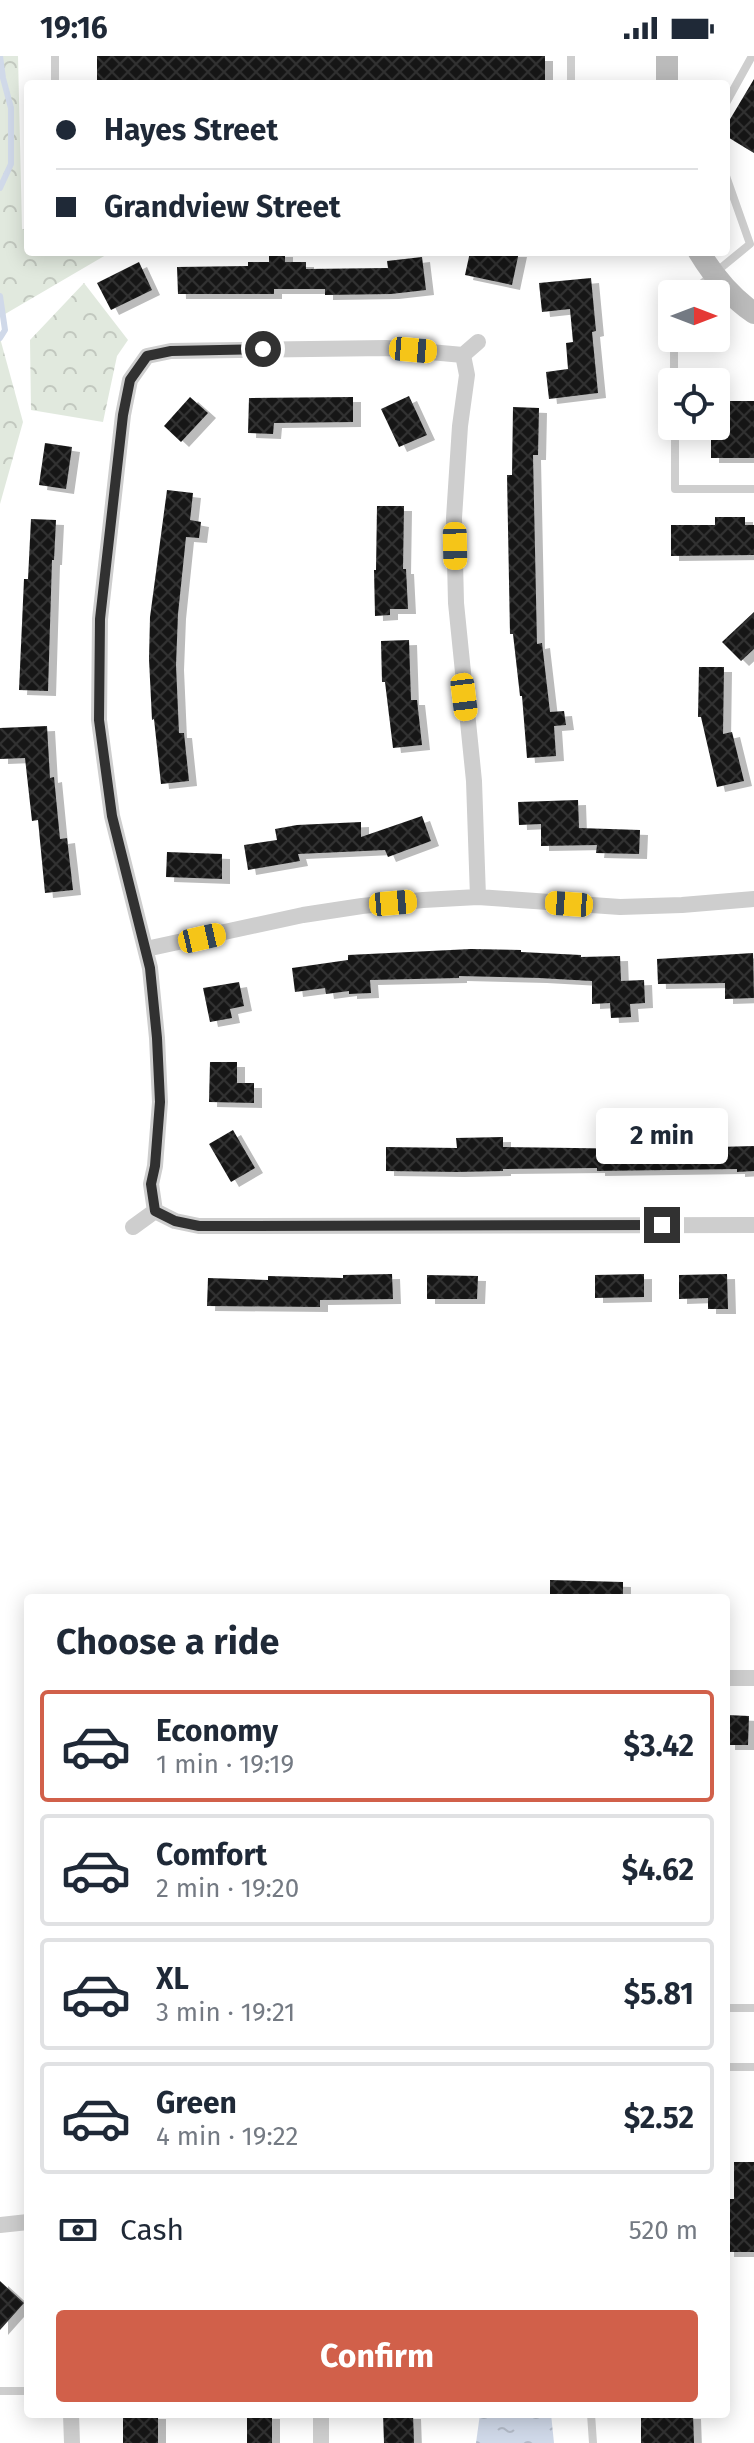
<!DOCTYPE html>
<meta charset="utf-8">
<style>
:root{--surface:#fff;--page:#f2f2f3;--text:#1f2937;--muted:#747a83;--line:#e0e1e3;--accent:#d1604a}
body{margin:0;font-family:"Fira Sans",sans-serif;background:var(--page);color:var(--text);height:100vh;display:flex;flex-direction:column;font-size:30px;white-space:nowrap}
*{box-sizing:border-box;margin:0}
p{font-size:26px;color:var(--muted)}
.icon{flex:none;width:44px;height:44px;fill:none;stroke:currentColor;stroke-width:2;stroke-linecap:round;stroke-linejoin:round}
.map{position:relative;flex:1;overflow:hidden}
.side{position:absolute;left:24px;top:1538px;width:706px;height:824px;display:flex;flex-direction:column;background:var(--surface);border-radius:8px;box-shadow:0 4px 20px #0003}
.side>*{flex:none}
.hud{position:absolute;left:24px;top:24px;width:706px;height:176px;border-radius:8px;box-shadow:0 4px 20px #0003;display:grid;align-content:center;height:176px;padding:0 32px;background:var(--surface)}
.needle{width:52px;rotate:90deg}
.controls{position:absolute;left:658px;top:224px;display:grid;gap:16px}
.controls a{display:grid;place-items:center;width:72px;height:72px;border-radius:8px;background:var(--surface);box-shadow:0 4px 20px #0003;font-size:40px}
.end{position:absolute;width:36px;height:36px;margin:-18px;border:10px solid #313131;background:#fff;box-shadow:0 0 0 4px #fff}
.from{border-radius:50%}
.bubble{position:absolute;height:56px;border-radius:8px;background:var(--surface);box-shadow:0 4px 20px #0003;font-size:26px;font-weight:700;line-height:56px;text-align:center}
.car{position:absolute;width:24px;height:48px;margin:-24px -12px;border-radius:10px;box-shadow:0 0 6px 2px #0007;background:linear-gradient(#f5c518 24%,#345 0 40%,#f5c518 0 76%,#345 0 86%,#f5c518 0)}
.hud b{display:flex;align-items:center;gap:28px;height:76px;font-size:30px}
.hud b+b{border-top:2px solid var(--line)}
.hud i{width:20px;height:20px;background:var(--text)}
ul{padding:0;list-style:none}
li{display:flex;align-items:center;gap:24px;height:112px;margin:0 16px 12px;padding:0 16px;border:4px solid var(--line);border-radius:8px}
li div{flex:1}
li b{display:block;font-size:30px}
li em{font-style:normal;font-weight:700}
li.on{border-color:var(--accent)}
li>.icon{width:72px;height:72px;stroke-width:1.5}
h2{padding:0 32px;font-size:36px;line-height:96px}
.pay{display:flex;align-items:center;gap:20px;height:88px;padding:0 32px;font-size:30px}
.pay p{margin-inline-start:auto}
.cta{display:flex;gap:16px;margin-top:auto;padding:16px 32px}
.cta a{flex:1;height:92px;border-radius:8px;background:var(--accent);color:#fff;font-size:32px;font-weight:700;line-height:92px;text-align:center}
.status{display:flex;justify-content:space-between;align-items:center;height:56px;padding:0 40px;background:var(--surface);direction:ltr}
.status svg{height:22px;fill:currentColor}
.map>svg:first-child{display:block}
.forest{fill:url(#forest-crowns)}
.water{fill:url(#water-ripples)}
.lines{fill:none;stroke-linecap:round;stroke-linejoin:round}
.stream{stroke:#d0d9e9;stroke-width:6}
.building{fill:url(#building-cross-hatch);filter:url(#shadow)}
.lane{stroke:#cecece;stroke-width:8}
.street{stroke:#cecece;stroke-width:16}
.secondary{stroke:#bbb;stroke-width:22}
.route{stroke:#313131;stroke-width:10}
</style>
<div class="status"><b>19:16</b><svg viewBox="0 0 49 12"><path d="M0 12V9h3v3zM5 12V6h3v6zM10 12V3h3v9zM15 12V0h3v12zM26 1h20v11H26zM47 4h2v5h-2z"/></svg></div>
<div class="map">
<svg width="754" height="2387" viewBox="0 0 754 2387">
<defs>
<pattern id="forest-crowns" width="20" height="18" patternUnits="userSpaceOnUse" patternTransform="scale(2)"><rect width="20" height="18" fill="#e1e9de"/><path d="M2 6a3 3 0 1 1 6 0M12 15a3 3 0 1 1 6 0" fill="none" stroke="#c2c8bf"/></pattern>
<pattern id="water-ripples" width="26" height="14" patternUnits="userSpaceOnUse" patternTransform="scale(2)"><rect width="26" height="14" fill="#d0d9e9"/><path d="M2 4q2-2 4 0t4 0M15 11q2-2 4 0t4 0" fill="none" stroke="#b3bbc8"/></pattern>
<pattern id="building-cross-hatch" width="8" height="8" patternUnits="userSpaceOnUse" patternTransform="scale(2)"><rect width="8" height="8" fill="#181818"/><path d="M0 0l8 8M0 8l8-8" fill="none" stroke="#313131"/></pattern>
<filter id="shadow"><feDropShadow dx="8" dy="5" stdDeviation="0" flood-color="#0004"/></filter>
</defs>
<rect width="100%" height="100%" fill="#fff"/>
<path class="forest" d="M 0,0 L 18,0 L 22,173 L 28,174 L 28,196 L 111,196 L 0,261 Z
M 84,227 L 128,284 L 117,300 L 103,366 L 31,354 L 30,284 Z
M 0,282 L 23,366 L 0,448 Z"/>
<path class="water" d="M 480,2358 L 551,2358 L 554,2387 L 476,2387 Z"/>
<g class="lines">
<path class="stream" d="M 0,132 L 11,108 L 11,52 L 3,22 L 0,0
M 0,240 L 5,274 L 0,282"/>
</g>
<path class="building" d="M 97,0 L 545,0 L 545,28 L 97,28 Z
M 754,23 L 754,97 L 726,80 L 726,70 Z
M 269,196 L 285,196 L 285,206 L 306,206 L 306,213 L 388,212 L 387,205 L 422,201 L 426,234 L 391,238 L 325,239 L 325,233 L 274,233 L 274,238 L 178,238 L 177,211 L 248,210 L 248,206 L 269,206 Z
M 470,196 L 519,196 L 512,229 L 465,219 Z
M 139,206 L 152,234 L 111,254 L 97,227 Z
M 591,222 L 596,275 L 592,276 L 598,337 L 549,343 L 546,316 L 568,313 L 566,287 L 573,286 L 570,253 L 542,256 L 539,227 Z
M 409,340 L 427,379 L 399,391 L 381,353 Z
M 190,341 L 208,357 L 181,386 L 164,370 Z
M 353,341 L 353,366 L 274,367 L 273,378 L 248,377 L 249,342 Z
M 716,345 L 754,345 L 754,402 L 711,402 L 711,370 L 716,370 Z
M 513,351 L 539,352 L 538,399 L 533,399 L 537,588 L 542,587 L 550,656 L 564,655 L 566,669 L 554,670 L 556,700 L 527,702 L 522,640 L 520,640 L 513,578 L 510,578 L 507,419 L 512,419 Z
M 45,387 L 72,391 L 66,433 L 39,429 Z
M 167,434 L 193,437 L 190,464 L 201,466 L 199,482 L 186,481 L 178,558 L 176,609 L 179,677 L 184,677 L 189,725 L 161,728 L 154,663 L 152,664 L 149,603 L 150,561 Z
M 377,450 L 404,450 L 403,513 L 406,513 L 408,553 L 390,553 L 390,559 L 375,560 L 374,514 L 376,514 Z
M 715,461 L 745,461 L 745,469 L 754,469 L 754,499 L 671,500 L 671,469 L 715,469 Z
M 31,463 L 56,464 L 54,504 L 52,504 L 48,635 L 19,634 L 24,523 L 28,523 Z
M 754,556 L 754,593 L 741,605 L 722,586 Z
M 409,584 L 411,644 L 417,644 L 422,689 L 393,692 L 385,626 L 382,626 L 381,585 Z
M 699,611 L 724,611 L 723,678 L 732,676 L 744,725 L 717,731 L 701,661 L 698,661 Z
M 47,670 L 50,722 L 54,721 L 60,783 L 67,782 L 73,834 L 45,837 L 38,764 L 32,765 L 25,702 L 0,703 L 0,672 Z
M 578,744 L 579,772 L 640,774 L 639,798 L 596,797 L 597,789 L 541,790 L 541,768 L 519,769 L 518,746 Z
M 422,760 L 431,785 L 388,801 L 385,794 L 298,798 L 300,805 L 248,814 L 244,789 L 277,784 L 275,773 L 297,769 L 361,766 L 361,781 Z
M 167,796 L 222,798 L 222,823 L 166,821 Z
M 471,893 L 521,894 L 521,896 L 581,899 L 581,901 L 620,900 L 621,925 L 644,924 L 645,947 L 630,948 L 631,961 L 611,962 L 610,947 L 592,948 L 592,925 L 539,922 L 459,920 L 459,922 L 370,924 L 371,937 L 349,938 L 349,935 L 326,938 L 325,932 L 295,936 L 292,912 L 348,904 L 348,899 Z
M 753,897 L 754,942 L 725,943 L 725,927 L 658,928 L 657,903 Z
M 239,926 L 244,950 L 230,953 L 232,962 L 210,966 L 203,932 Z
M 210,1006 L 237,1006 L 237,1027 L 254,1027 L 254,1047 L 209,1046 Z
M 233,1074 L 255,1112 L 231,1126 L 209,1088 Z
M 503,1081 L 503,1091 L 644,1093 L 754,1090 L 754,1115 L 737,1116 L 737,1113 L 597,1115 L 597,1112 L 503,1113 L 503,1115 L 457,1116 L 386,1115 L 386,1091 L 457,1092 L 456,1082 Z
M 392,1218 L 393,1243 L 320,1244 L 320,1251 L 207,1250 L 208,1222 L 268,1224 L 268,1220 L 343,1222 L 343,1219 Z
M 644,1218 L 644,1241 L 595,1242 L 595,1219 Z
M 727,1218 L 728,1253 L 708,1253 L 708,1242 L 679,1243 L 679,1219 Z
M 427,1219 L 478,1220 L 477,1243 L 427,1243 Z
M 550,1524 L 623,1526 L 623,1542 L 550,1542 Z
M 727,1659 L 749,1660 L 748,1689 L 727,1689 Z
M 734,2106 L 754,2106 L 754,2196 L 726,2196 L 726,2143 L 734,2143 Z
M 0,2225 L 24,2247 L 0,2274 Z
M 123,2358 L 158,2358 L 158,2387 L 123,2387 Z
M 247,2358 L 272,2358 L 272,2387 L 247,2387 Z
M 383,2358 L 413,2358 L 414,2387 L 384,2387 Z
M 641,2358 L 693,2358 L 694,2387 L 641,2387 Z"/>
<g class="lines">
<path class="lane" d="M 55,0 L 55,28
M 571,0 L 571,28
M 726,47 L 752,0
M 689,238 L 750,188 L 726,120
M 674,282 L 674,326
M 675,370 L 675,433 L 754,433
M 726,1952 L 754,1952
M 726,2011 L 754,2011
M 0,2335 L 28,2335
M 591,2358 L 593,2387"/>
<path class="street" d="M 463,299 L 467,319 L 460,370 L 454,462 L 456,547 L 474,725 L 478,841
M 463,299 L 478,286
M 146,893 L 303,859 L 362,850 L 423,844 L 478,841 L 620,851 L 682,849 L 754,843
M 155,1155 L 151,1128 L 155,1110 L 160,1046 L 157,982 L 150,912 L 112,760 L 99,664 L 100,563 L 123,359 L 130,324 L 147,300 L 171,295 L 386,292 L 463,299
M 155,1155 L 175,1165 L 199,1170 L 754,1169
M 133,1171 L 155,1155
M 726,1622 L 754,1622
M 0,2169 L 28,2166
M 71,2358 L 72,2387
M 321,2358 L 321,2387"/>
<path class="secondary" d="M 667,0 L 667,28
M 699,196 C 713,219 732,242 754,257"/>
</g>
<g class="lines">
<path class="route" d="M 263,293 L 171,295 L 147,300 L 130,324 L 123,359 L 100,563 L 99,664 L 112,760 L 150,912 L 157,982 L 160,1046 L 155,1110 L 151,1128 L 155,1155 L 175,1165 L 199,1170 L 662,1169"/>
</g>
</svg>
<div class="controls">
<a><svg class="needle" viewBox="-14 -14 28 28"><path d="M0-13l5 13h-10z" fill="#e53935"/><path d="M0 13l5-13h-10z" fill="#747a83"/></svg></a>
<a><svg class="icon" aria-label="locate" viewBox="0 0 24 24"><circle cx="12" cy="12" r="6"/><path d="M12 2v4M12 18v4M2 12h4M18 12h4"/></svg></a>
</div>
<i class="end from" style="left:263px;top:293px"></i>
<i class="end" style="left:662px;top:1169px"></i>
<div class="bubble" style="left:596px;top:1052px;width:132px">2 min</div>
<i class="car" style="left:413px;top:294px;rotate:95deg"></i>
<i class="car" style="left:455px;top:490px;rotate:179deg"></i>
<i class="car" style="left:464px;top:641px;rotate:173deg"></i>
<i class="car" style="left:393px;top:847px;rotate:85deg"></i>
<i class="car" style="left:569px;top:848px;rotate:274deg"></i>
<i class="car" style="left:202px;top:882px;rotate:77deg"></i>
<div class="hud">
<b><i class="from"></i>Hayes Street</b>
<b><i></i>Grandview Street</b>
</div>
<section class="side">
<h2>Choose a ride</h2>
<ul>
<li class="on"><svg class="icon" aria-label="car" viewBox="0 0 24 24"><path d="M5 17H2v-5l4-1 3-4h7l3 4 3 1v5h-3M9 17h6M6 11h13"/><circle cx="7" cy="17" r="2"/><circle cx="17" cy="17" r="2"/></svg><div><b>Economy</b><p>1 min · 19:19</p></div><em>$3.42</em></li>
<li><svg class="icon" aria-label="car" viewBox="0 0 24 24"><path d="M5 17H2v-5l4-1 3-4h7l3 4 3 1v5h-3M9 17h6M6 11h13"/><circle cx="7" cy="17" r="2"/><circle cx="17" cy="17" r="2"/></svg><div><b>Comfort</b><p>2 min · 19:20</p></div><em>$4.62</em></li>
<li><svg class="icon" aria-label="car" viewBox="0 0 24 24"><path d="M5 17H2v-5l4-1 3-4h7l3 4 3 1v5h-3M9 17h6M6 11h13"/><circle cx="7" cy="17" r="2"/><circle cx="17" cy="17" r="2"/></svg><div><b>XL</b><p>3 min · 19:21</p></div><em>$5.81</em></li>
<li><svg class="icon" aria-label="car" viewBox="0 0 24 24"><path d="M5 17H2v-5l4-1 3-4h7l3 4 3 1v5h-3M9 17h6M6 11h13"/><circle cx="7" cy="17" r="2"/><circle cx="17" cy="17" r="2"/></svg><div><b>Green</b><p>4 min · 19:22</p></div><em>$2.52</em></li>
</ul>
<div class="pay"><svg class="icon" aria-label="cash" viewBox="0 0 24 24"><path d="M3 7h18v10H3z"/><circle cx="12" cy="12" r="2"/></svg>Cash<p>520 m</p></div>
<div class="cta"><a>Confirm</a></div>
</section>
</div>
